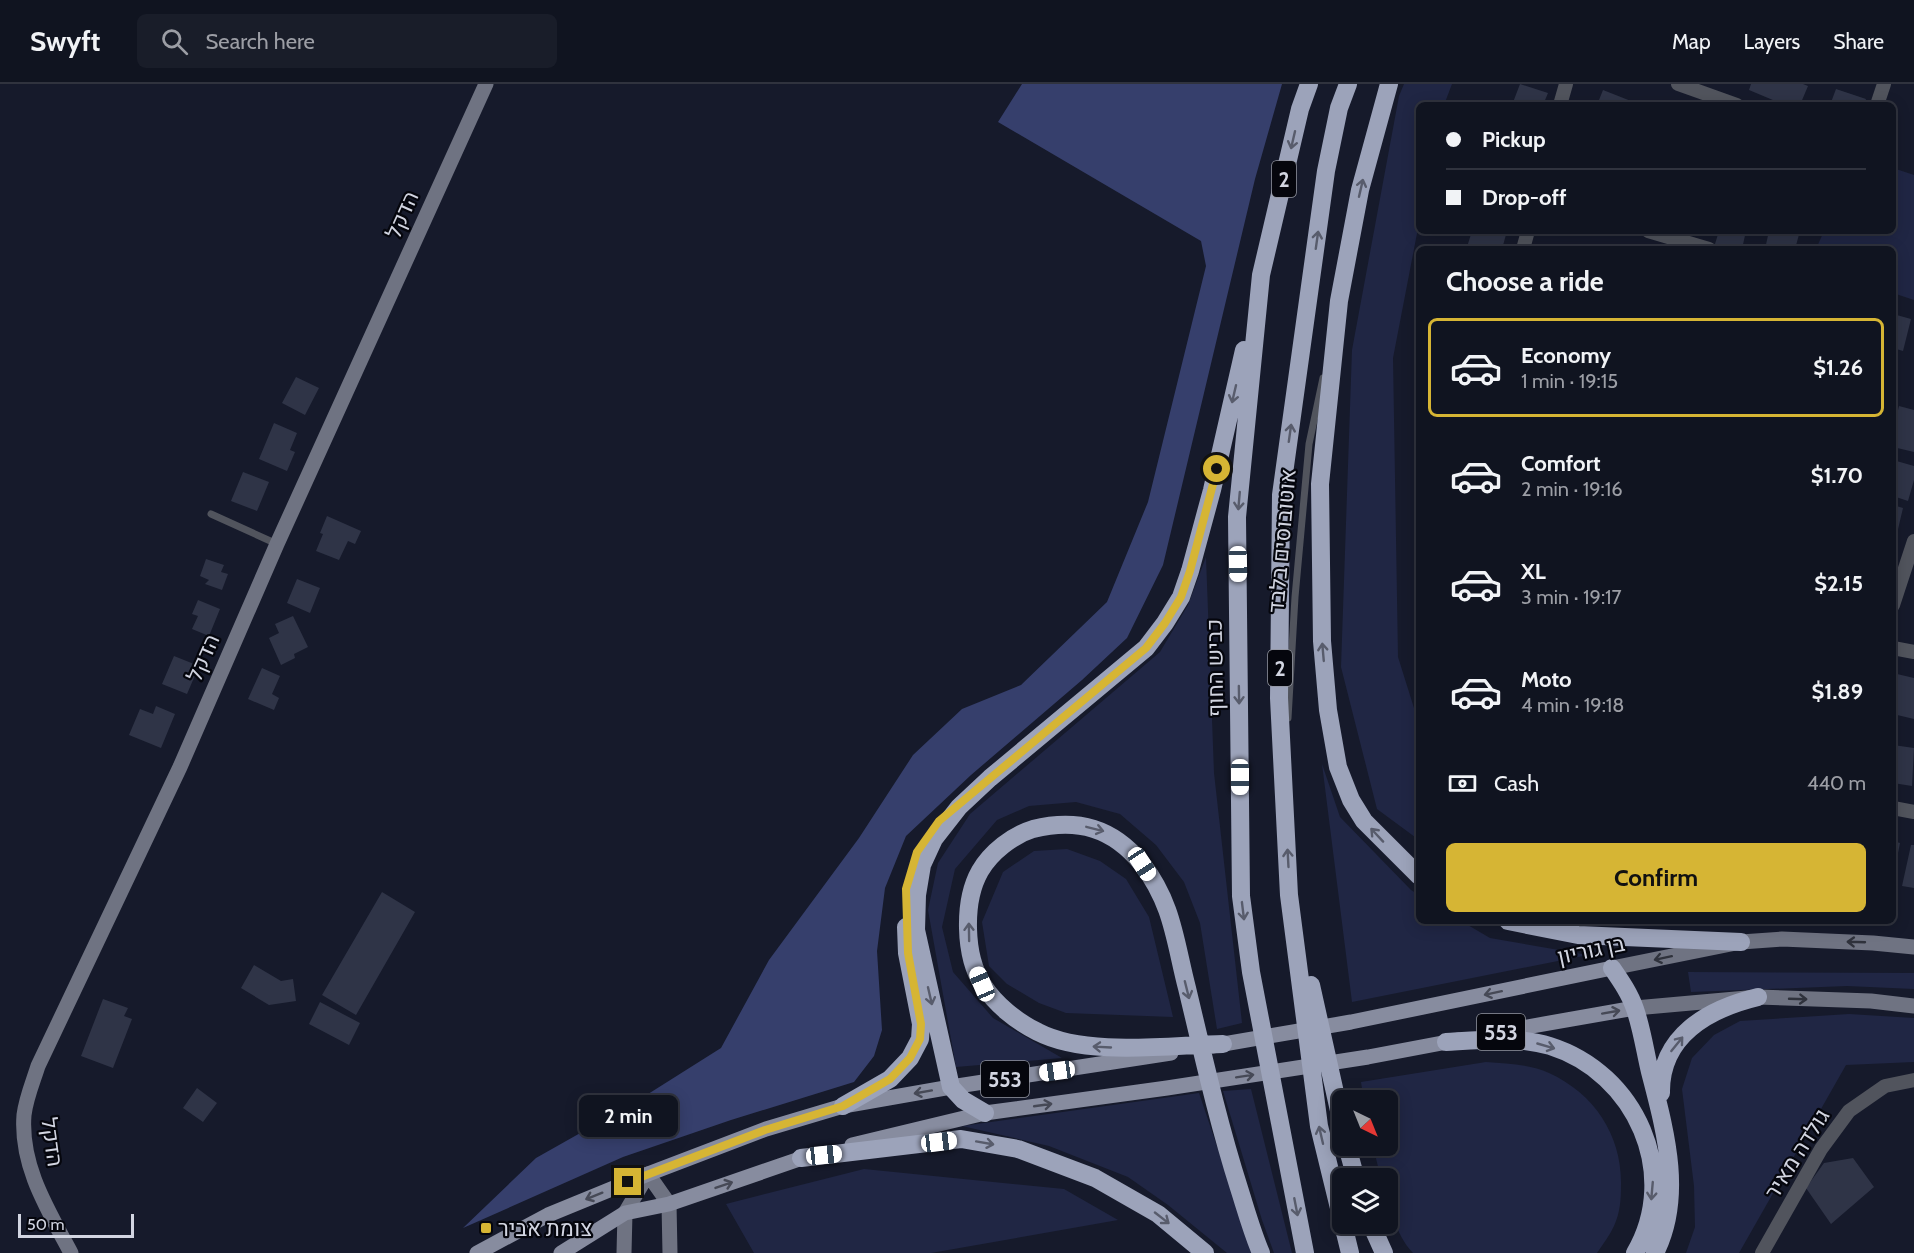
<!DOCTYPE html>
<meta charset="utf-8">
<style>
:root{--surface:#101420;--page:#191d29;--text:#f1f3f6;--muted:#9c9ea5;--line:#30333e;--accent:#d6b534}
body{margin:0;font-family:Cabin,Heebo,sans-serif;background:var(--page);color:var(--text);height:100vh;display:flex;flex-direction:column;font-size:22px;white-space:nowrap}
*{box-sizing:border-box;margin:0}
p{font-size:20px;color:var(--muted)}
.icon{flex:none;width:33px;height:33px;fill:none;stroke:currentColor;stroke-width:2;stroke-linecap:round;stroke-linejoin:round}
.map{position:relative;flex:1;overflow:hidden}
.details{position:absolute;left:1416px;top:162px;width:480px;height:678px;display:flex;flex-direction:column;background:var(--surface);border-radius:9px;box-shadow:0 3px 15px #0003,0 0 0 2px var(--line)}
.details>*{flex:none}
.banner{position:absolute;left:1416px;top:18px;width:480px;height:132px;border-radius:9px;box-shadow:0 3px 15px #0003,0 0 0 2px var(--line);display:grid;align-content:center;height:132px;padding:0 30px;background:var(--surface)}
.needle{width:39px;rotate:137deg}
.fabs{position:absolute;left:1332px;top:1006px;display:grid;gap:12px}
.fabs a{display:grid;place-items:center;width:66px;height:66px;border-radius:9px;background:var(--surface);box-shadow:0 3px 15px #0003,0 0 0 2px var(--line);font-size:30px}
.scale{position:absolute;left:18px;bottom:15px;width:116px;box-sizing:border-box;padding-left:6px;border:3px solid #d2d5e1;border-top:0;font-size:16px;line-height:21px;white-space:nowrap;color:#d2d5e1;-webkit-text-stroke:4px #05060d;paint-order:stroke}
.end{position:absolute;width:27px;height:27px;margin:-14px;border:8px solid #d6b534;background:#111;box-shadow:0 0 0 3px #111}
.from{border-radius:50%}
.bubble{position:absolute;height:42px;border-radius:9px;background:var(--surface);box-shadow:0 3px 15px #0003,0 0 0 2px var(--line);font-size:20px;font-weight:700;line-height:42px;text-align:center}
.car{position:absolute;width:18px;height:36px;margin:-18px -9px;border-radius:8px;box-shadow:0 0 4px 2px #0007;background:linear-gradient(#fff 24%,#345 0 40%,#fff 0 76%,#345 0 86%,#fff 0)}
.banner b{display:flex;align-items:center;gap:21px;height:57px;font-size:22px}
.banner b+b{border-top:2px solid var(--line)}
.banner i{width:15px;height:15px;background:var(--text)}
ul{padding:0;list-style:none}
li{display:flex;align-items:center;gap:18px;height:99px;margin:0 12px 9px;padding:0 18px;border:3px solid transparent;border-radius:9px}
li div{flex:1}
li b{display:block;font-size:22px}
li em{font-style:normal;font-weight:700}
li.active{border-color:var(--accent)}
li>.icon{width:54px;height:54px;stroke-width:1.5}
h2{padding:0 30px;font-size:27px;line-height:72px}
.pay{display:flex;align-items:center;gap:15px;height:66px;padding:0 30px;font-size:22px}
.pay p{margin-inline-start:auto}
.button{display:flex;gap:12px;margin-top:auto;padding:12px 30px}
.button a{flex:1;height:69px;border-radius:9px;background:var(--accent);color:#111;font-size:24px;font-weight:700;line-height:69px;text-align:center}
header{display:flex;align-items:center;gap:36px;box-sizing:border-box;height:84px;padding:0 30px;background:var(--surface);border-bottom:2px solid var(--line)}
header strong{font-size:28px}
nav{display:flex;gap:33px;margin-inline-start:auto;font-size:21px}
.search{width:420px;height:54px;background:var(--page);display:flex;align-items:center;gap:15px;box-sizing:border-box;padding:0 21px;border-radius:9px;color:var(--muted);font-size:22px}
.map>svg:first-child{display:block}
.green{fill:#202644}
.forest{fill:#363f6c}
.building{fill:#2f3447}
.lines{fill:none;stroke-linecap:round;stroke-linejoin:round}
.lane{stroke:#51545d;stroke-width:7}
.street{stroke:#51545d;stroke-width:14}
.secondary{stroke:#6f7382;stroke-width:15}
.primary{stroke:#878c9f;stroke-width:15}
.highway{stroke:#9ca3ba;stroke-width:18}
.oneway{stroke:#585c6c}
.oneway2{stroke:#2f323c}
.oneway3{stroke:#464956}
.route{stroke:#d6b534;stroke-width:8}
.poi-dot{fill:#d6b534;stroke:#05060d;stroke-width:2}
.labels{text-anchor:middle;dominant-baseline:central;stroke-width:4.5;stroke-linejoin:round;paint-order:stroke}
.shield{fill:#05060d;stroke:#9497a1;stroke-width:1.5}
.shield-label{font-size:21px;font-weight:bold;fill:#d2d5e1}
.street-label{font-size:22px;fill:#d2d5e1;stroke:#05060d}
.poi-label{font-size:22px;fill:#d2d5e1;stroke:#05060d;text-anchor:start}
</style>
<header>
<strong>Swyft</strong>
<div class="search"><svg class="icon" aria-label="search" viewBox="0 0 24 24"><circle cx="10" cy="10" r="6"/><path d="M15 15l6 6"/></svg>Search here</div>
<nav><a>Map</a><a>Layers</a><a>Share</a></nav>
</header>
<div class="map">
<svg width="1914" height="1169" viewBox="0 0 1914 1169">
<rect width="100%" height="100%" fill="#161a2b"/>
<path class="green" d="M 1404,0 L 1452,0 L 1444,21 L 1419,21 L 1419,139 L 1393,274 L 1398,573 L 1419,640 L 1419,756 L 1377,725 L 1341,583 L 1352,266 L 1399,12 Z
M 1893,84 L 1914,91 L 1914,216 L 1893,209 L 1893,165 L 1816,165 L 1824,147 L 1893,147 Z
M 1206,473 L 1214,689 L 1242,939 L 1217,945 L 1200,839 L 1184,798 L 1156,761 L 1120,730 L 1076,718 L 1029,722 L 997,736 L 955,785 L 942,843 L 953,888 L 993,934 L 1062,974 L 956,983 L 928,826 L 938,779 L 970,730 L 1160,568 L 1188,521 Z
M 1322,680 L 1340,733 L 1411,806 L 1419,811 L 1419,837 L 1461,837 L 1490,854 L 1588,871 L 1352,918 Z
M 1067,765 L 1100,777 L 1126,795 L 1149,833 L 1173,933 L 1066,929 L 1039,919 L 1007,900 L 989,882 L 982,838 L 1003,788 L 1034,767 Z
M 1688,888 L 1914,889 L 1914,905 L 1847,902 L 1691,908 Z
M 1849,930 L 1914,934 L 1914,978 L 1846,981 L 1739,1169 L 1686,1169 L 1695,1143 L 1694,1102 L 1682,1005 L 1692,974 L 1714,951 L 1740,937 Z
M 1486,978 C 1507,980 1530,980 1549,989 C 1595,1010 1622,1052 1621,1101 C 1621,1116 1620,1129 1614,1142 C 1610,1151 1603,1160 1597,1169 L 1413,1169 C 1395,1150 1388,1120 1388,1095 L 1381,1095 L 1373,1062 L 1388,1062 L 1388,1017 L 1364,1017 L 1361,998 Z
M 1251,1005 L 1292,1169 L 1274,1169 L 1262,1136 L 1223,1007 Z
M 1199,1009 L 1253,1169 L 1227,1169 L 1168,1121 L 1128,1093 L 1049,1062 L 962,1042 Z
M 864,1085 L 1064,1105 L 1118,1136 L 931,1169 L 754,1169 L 726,1120 Z"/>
<path class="forest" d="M 1022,0 L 1282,0 L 1255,95 L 1163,481 L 1127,554 L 1082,596 L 971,691 L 906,752 L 885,804 L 877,867 L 882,946 L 874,972 L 854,998 L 731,1036 L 623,1073 L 463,1144 L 536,1074 L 637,1017 L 721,964 L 769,876 L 859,754 L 913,671 L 962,625 L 1021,601 L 1107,518 L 1148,418 L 1206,182 L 1201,157 L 998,38 Z"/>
<path class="building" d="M 1520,0 L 1548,9 L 1543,21 L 1512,21 Z
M 1751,0 L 1803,0 L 1808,2 L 1800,21 L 1785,21 L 1749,6 Z
M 1836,5 L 1866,15 L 1864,21 L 1830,21 Z
M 1603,6 L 1636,19 L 1636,21 L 1597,21 Z
M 1472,147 L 1507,147 L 1502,165 L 1467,163 Z
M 1719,147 L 1746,147 L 1742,165 L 1715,160 Z
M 1769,147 L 1800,147 L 1795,165 L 1765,165 Z
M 1893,230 L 1911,235 L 1903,267 L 1893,264 Z
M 296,293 L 319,304 L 305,331 L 282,319 Z
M 1899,322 L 1914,326 L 1914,368 L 1893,363 L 1893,347 Z
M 274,339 L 297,349 L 290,366 L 295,368 L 287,387 L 259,375 Z
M 1893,376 L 1914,382 L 1914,396 L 1908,417 L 1893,412 Z
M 243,388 L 269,398 L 257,427 L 231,417 Z
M 1893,421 L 1903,424 L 1895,458 L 1893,457 Z
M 327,432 L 361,447 L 355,460 L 348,457 L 339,476 L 316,467 L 323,450 L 320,449 Z
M 206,475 L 224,481 L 221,488 L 228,490 L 222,506 L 205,500 L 209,496 L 200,492 Z
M 297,495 L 320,504 L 310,529 L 287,519 Z
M 198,516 L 220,525 L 209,552 L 192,545 L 198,532 L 192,530 Z
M 293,532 L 308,563 L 294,570 L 295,574 L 281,581 L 269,554 L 279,549 L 275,540 Z
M 174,572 L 199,582 L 187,610 L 162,600 Z
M 262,584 L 280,592 L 272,610 L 279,614 L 274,626 L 248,615 Z
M 1897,590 L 1914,594 L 1914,635 L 1893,630 L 1893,605 Z
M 156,622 L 175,630 L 161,664 L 129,651 L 140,625 L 153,630 Z
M 1893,661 L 1914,664 L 1912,702 L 1893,699 Z
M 1893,757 L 1900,759 L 1894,789 L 1893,789 Z
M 1911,761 L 1914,761 L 1914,804 L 1902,802 Z
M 382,808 L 415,828 L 356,931 L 322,911 Z
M 254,881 L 281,897 L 293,895 L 296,917 L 269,921 L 241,904 Z
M 103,915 L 128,924 L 124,932 L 132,935 L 113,984 L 81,972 Z
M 320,918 L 360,939 L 349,961 L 309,940 Z
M 197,1004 L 217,1019 L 203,1038 L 183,1024 Z
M 1853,1074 L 1874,1103 L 1831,1140 L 1806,1104 L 1824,1079 Z"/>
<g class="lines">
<path class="lane" d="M 211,430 L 277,460
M 1288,634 L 1295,513 L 1309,360 L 1323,294"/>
<path class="street" d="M 1678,0 L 1737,21
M 1560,21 L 1566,0
M 1877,21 L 1884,0
M 1648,147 L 1709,165
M 1523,165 L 1528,147
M 1893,521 L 1914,457
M 1893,564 L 1914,568
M 1893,724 L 1914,728
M 1762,1169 L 1821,1065 L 1849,1027 L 1885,1002 L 1914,996"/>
<path class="secondary" d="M 1612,884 L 1741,858 L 1782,855 L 1873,859 L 1914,863
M 1635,924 L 1758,913 L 1871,917 L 1914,922
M 71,1169 C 48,1126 20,1082 24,1031 C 26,1014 33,998 38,982 L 180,683 L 277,460 L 486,0
M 624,1169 L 625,1129 L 648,1090 L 669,1120 L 670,1169"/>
<path class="primary" d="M 1487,950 L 1635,924
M 1212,962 L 1351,938 L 1612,884
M 852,1061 L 985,1029 L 1167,1004 L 1368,973 L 1458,956
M 477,1169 L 548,1131 L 648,1090 L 766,1045 L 843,1022 L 951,1003 L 1171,969
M 561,1169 L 625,1129 L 669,1120 L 811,1071"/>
<path class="highway" d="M 1348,0 L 1339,24 L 1326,87 L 1281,411 L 1279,614 L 1289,811 L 1319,1042 L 1350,1169
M 1389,0 L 1360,106 L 1339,217 L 1320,400 L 1322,557 L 1328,626 L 1338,683 L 1351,716 L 1364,737 L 1419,792
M 1508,837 L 1578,851 L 1741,858
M 1612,884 C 1621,897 1630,910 1635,925 C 1642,945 1645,967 1650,988 C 1665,1046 1684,1112 1655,1169
M 1311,901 L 1342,1040
M 1446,958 C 1480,956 1517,952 1550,962 C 1636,989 1681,1090 1635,1169
M 1223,960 C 1170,961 1086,973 1038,948 C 1017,938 995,920 983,901 C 964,872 963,817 980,787 C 991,768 1013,751 1033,745 C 1078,734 1113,744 1142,780 C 1173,820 1175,858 1187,904 C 1203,971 1218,1038 1239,1104 C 1246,1126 1252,1148 1261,1169
M 1661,1009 C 1660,952 1708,925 1758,913
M 843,1022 L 890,995 L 910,974 L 920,955 L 921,940 L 907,869 L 906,843
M 985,1029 L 963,1016 L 951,1003 L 916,846 L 917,811 L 922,781 L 934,755 L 959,723 L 990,694 L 1146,564 L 1165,539 L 1181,513 L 1190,487 L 1212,406 L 1244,266
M 1347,1062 L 1356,1095
M 801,1074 L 961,1055 L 1018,1065 L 1095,1094 L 1158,1130 L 1205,1169
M 1371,1140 L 1384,1169
M 1305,1169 L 1251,888 L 1241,812 L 1237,433 L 1261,191 L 1300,25 L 1309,0"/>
</g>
<defs><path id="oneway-shaft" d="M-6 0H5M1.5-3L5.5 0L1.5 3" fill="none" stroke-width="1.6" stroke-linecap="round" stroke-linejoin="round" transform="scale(1.5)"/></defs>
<g class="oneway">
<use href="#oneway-shaft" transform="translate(1293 56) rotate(103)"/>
<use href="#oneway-shaft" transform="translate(1361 104) rotate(-77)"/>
<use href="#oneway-shaft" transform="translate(1317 156) rotate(-82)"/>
<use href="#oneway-shaft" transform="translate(1234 310) rotate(103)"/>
<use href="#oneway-shaft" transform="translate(1290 349) rotate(-82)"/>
<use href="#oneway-shaft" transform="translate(1239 417) rotate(95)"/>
<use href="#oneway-shaft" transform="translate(1323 568) rotate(-95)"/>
<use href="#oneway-shaft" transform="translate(1239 611) rotate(89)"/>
<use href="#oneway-shaft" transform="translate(1095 745) rotate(14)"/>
<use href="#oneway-shaft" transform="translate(1377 751) rotate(-133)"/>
<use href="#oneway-shaft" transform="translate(1288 774) rotate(-93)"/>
<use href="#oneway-shaft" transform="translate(1243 827) rotate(83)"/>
<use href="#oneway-shaft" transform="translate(969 848) rotate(-91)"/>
<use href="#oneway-shaft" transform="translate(1187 906) rotate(76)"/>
<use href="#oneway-shaft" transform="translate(930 912) rotate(77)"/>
<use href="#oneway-shaft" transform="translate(1677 960) rotate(-51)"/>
<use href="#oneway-shaft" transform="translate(1546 962) rotate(16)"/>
<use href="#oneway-shaft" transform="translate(1102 963) rotate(-177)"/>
<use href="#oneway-shaft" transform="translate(1321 1051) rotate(-103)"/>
<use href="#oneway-shaft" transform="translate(985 1059) rotate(10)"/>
<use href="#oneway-shaft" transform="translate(1652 1107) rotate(95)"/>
<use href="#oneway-shaft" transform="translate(1296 1123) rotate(79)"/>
<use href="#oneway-shaft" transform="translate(1162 1134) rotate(38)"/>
</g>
<g class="oneway2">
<use href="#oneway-shaft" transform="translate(1856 858) rotate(-178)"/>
<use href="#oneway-shaft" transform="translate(1663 874) rotate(168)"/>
<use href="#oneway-shaft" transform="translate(1798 915) rotate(2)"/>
</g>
<g class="oneway3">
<use href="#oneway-shaft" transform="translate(1493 909) rotate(168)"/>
<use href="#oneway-shaft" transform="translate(1611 928) rotate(-10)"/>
<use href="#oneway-shaft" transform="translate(1245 992) rotate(-9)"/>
<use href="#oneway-shaft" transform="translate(923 1008) rotate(170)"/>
<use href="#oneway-shaft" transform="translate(1043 1021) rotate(-8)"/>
<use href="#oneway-shaft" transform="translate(724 1101) rotate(-19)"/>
<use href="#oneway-shaft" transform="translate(594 1112) rotate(158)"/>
</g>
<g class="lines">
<path class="route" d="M 628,1098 L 765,1046 L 843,1022 L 890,995 L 910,974 L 920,955 L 921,940 L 908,869 L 906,805 L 917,768 L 939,737 L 1146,564 L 1165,539 L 1181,513 L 1190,487 L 1217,385"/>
</g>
<rect class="poi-dot" x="480" y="1138" width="12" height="12" rx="3"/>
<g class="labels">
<g class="shield">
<rect x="1272" y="77" width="24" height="36" rx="4.5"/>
<rect x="1268" y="566" width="24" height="36" rx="4.5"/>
<rect x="1477" y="930" width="48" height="36" rx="4.5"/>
<rect x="981" y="977" width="48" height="36" rx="4.5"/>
</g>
<g class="shield-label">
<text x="1284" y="95">2</text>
<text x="1280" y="584">2</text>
<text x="1501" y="948">553</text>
<text x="1005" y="995">553</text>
</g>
<g class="street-label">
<text transform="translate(402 131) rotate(-66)">הדקל</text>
<text transform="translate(1282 457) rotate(-85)">אוטובוסים בלבד</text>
<text transform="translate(203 574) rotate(-66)">הדקל</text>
<text transform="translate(1215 584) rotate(-91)">כביש החוף</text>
<text transform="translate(1591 866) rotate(-12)">בן גוריון</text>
<text transform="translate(52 1058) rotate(82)">הדקל</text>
<text transform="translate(1797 1070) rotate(-58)">גולדה מאיר</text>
</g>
<g class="poi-label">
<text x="498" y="1144">צומת אביר</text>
</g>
</g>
</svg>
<div class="fabs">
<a><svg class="needle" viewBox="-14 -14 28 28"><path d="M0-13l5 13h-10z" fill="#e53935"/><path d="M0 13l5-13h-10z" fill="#9c9ea5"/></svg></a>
<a><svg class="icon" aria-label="layers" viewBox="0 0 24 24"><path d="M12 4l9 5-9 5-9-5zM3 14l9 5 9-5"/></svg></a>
</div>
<div class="scale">50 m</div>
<i class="end from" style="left:1217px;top:385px"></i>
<i class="end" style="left:628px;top:1098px"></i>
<div class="bubble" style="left:579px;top:1011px;width:99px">2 min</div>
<i class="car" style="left:1238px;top:480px;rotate:179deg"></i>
<i class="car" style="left:1240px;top:693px;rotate:180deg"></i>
<i class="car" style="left:1142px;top:780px;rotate:147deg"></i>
<i class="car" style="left:982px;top:900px;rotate:337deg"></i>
<i class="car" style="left:1057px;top:987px;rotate:262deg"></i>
<i class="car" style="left:939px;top:1058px;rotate:83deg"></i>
<i class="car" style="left:824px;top:1071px;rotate:84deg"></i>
<div class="banner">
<b><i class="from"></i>Pickup</b>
<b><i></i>Drop-off</b>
</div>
<section class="details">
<h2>Choose a ride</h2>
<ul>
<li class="active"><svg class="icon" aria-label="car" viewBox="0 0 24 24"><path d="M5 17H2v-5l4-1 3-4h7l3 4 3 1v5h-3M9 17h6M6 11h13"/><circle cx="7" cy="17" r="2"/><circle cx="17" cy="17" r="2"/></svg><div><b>Economy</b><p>1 min · 19:15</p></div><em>$1.26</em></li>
<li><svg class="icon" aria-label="car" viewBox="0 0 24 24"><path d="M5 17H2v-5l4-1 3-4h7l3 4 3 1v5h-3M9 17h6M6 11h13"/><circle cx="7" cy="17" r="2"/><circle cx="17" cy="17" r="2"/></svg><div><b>Comfort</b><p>2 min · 19:16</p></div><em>$1.70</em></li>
<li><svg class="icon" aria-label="car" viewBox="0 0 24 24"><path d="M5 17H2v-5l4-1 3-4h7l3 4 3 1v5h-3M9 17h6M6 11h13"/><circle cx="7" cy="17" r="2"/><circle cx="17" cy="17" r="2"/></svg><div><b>XL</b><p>3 min · 19:17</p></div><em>$2.15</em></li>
<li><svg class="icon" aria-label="car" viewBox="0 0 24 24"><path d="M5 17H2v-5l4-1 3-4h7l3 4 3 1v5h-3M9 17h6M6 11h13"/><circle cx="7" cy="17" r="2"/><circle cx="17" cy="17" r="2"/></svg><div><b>Moto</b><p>4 min · 19:18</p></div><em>$1.89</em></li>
</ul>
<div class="pay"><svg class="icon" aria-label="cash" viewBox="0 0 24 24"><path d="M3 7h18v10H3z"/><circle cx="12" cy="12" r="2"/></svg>Cash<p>440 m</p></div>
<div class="button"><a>Confirm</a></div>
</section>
</div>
